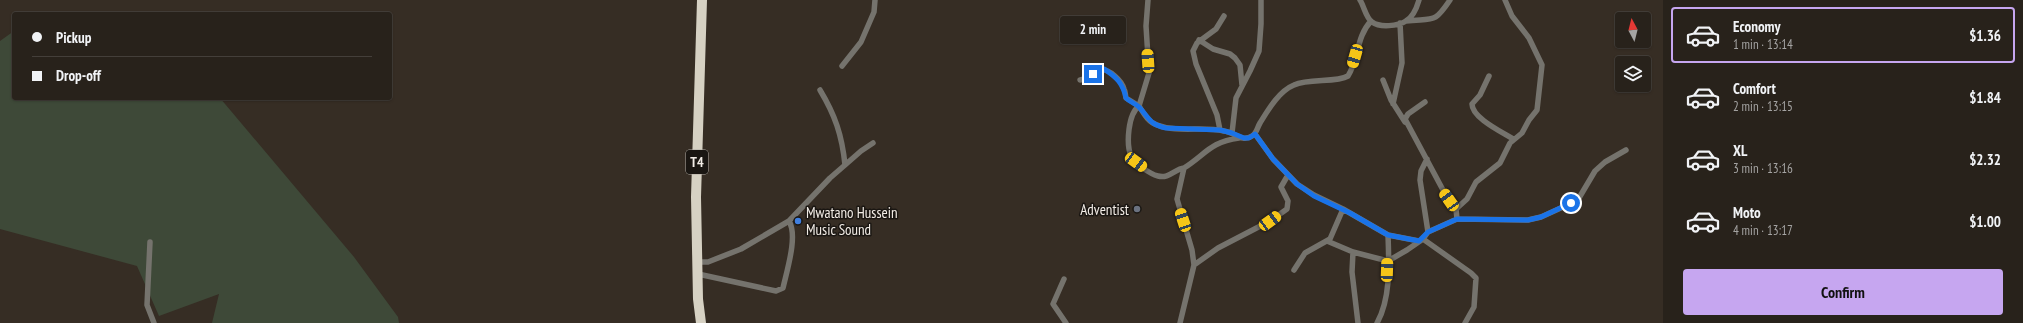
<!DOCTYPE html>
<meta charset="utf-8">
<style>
:root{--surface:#28221b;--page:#342f28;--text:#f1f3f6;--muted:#a5a4a3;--line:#443f3a;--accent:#c6a6f0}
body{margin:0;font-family:"PT Sans Narrow",sans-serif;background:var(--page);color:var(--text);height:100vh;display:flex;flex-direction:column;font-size:15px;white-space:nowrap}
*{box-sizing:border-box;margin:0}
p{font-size:13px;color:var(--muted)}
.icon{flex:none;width:22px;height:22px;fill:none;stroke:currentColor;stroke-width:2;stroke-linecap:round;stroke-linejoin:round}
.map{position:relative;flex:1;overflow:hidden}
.side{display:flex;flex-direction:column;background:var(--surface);width:360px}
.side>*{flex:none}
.top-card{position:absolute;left:12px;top:12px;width:380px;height:88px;border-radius:4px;box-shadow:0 1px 3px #0004,0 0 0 1px var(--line);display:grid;align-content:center;height:88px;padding:0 20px;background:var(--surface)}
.needle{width:26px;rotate:353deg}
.tools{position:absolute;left:1615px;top:12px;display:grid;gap:8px}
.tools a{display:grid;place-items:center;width:36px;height:36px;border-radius:4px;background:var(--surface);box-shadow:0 1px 3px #0004,0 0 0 1px var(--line);font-size:20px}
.end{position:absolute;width:18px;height:18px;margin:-9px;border:5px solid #1a73e8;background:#fff;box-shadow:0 0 0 2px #fff}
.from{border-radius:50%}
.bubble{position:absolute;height:28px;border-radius:4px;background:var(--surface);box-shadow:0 1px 3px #0004,0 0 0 1px var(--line);font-size:13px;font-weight:700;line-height:28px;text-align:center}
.car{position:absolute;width:12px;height:24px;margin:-12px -6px;border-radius:5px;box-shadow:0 0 3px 1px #0007;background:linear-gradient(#f5c518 24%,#345 0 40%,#f5c518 0 76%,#345 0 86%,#f5c518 0)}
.top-card b{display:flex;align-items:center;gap:14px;height:38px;font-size:15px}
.top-card b+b{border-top:1px solid var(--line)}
.top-card i{width:10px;height:10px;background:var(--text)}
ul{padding:7px 0 0;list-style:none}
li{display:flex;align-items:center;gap:12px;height:56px;margin:0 8px 6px;padding:0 12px;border:2px solid transparent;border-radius:4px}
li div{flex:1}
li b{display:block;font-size:15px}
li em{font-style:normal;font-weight:700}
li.selected{border-color:var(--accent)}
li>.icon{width:36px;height:36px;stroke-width:1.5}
.cta{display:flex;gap:8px;margin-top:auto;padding:8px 20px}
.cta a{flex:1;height:46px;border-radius:4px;background:var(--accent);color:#111;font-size:16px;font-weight:700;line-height:46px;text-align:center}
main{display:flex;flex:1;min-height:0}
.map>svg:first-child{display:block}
.green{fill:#3e4938}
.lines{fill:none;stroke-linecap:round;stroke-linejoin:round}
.street{stroke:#75736d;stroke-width:5.5}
.highway{stroke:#d6d1c3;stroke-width:10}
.route{stroke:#1a73e8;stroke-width:5}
.worship-dot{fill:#6b7280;stroke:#1a1612;stroke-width:1.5}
.shop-dot{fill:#3f7fe0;stroke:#1a1612;stroke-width:1.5}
.labels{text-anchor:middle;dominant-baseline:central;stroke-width:3;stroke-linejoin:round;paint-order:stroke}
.shield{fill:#1a1612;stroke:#b1aca6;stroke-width:1}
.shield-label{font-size:14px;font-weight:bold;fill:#f2ece6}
.poi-label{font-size:15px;fill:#f2ece6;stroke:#1a1612;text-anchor:end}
</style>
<main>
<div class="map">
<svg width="1663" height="323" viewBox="0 0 1663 323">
<rect width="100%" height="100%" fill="#362d24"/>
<path class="green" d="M 14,31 L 14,98 L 220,98 L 354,257 L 398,317 L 399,323 L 212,323 L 219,294 L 159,316 L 137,266 L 0,229 L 0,41 Z"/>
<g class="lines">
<path class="street" d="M 1148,0 L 1146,26 L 1149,73 L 1139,106 C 1144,114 1148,122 1157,125 C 1178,133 1203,126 1224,131 C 1234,132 1242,143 1252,136 C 1257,133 1257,128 1260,123 C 1268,110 1279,91 1294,85 C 1309,78 1336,83 1348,76 C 1359,59 1356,37 1371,21
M 1360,0 C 1364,6 1366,18 1372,22 C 1380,28 1398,26 1406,21 C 1413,17 1417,7 1419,0
M 1406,21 C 1434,18 1434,24 1450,0
M 1199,40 L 1213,49 L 1230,54 L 1235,58 L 1240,65 L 1242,85
M 842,66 L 861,42 L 874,12 L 875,0
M 1489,76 L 1480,95 L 1472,104 C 1472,118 1502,132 1513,139
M 1080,80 C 1088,79 1092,72 1100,70 C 1109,68 1122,81 1124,89 C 1126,92 1125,95 1126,98 L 1139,106 C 1128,114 1126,144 1131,156 C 1134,163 1150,174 1158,176 C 1169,179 1175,169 1184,168 L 1177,199 L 1192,250 L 1194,265 L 1180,323
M 1383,80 L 1391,100 L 1405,122
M 1425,102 L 1408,114 L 1405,119 L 1443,190 L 1456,209 L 1457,219
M 1393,104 L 1402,63 L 1400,23
M 1220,130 L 1217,115 L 1196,64 L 1193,51 L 1197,43 L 1216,29 L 1224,16
M 1232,133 L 1236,98 L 1250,71 L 1259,51 L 1261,24 L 1261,0
M 1255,134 L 1273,159 L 1297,184 L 1314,195 L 1343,209 L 1388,235 L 1419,241
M 1427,159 L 1421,171 L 1420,180 L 1428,232
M 845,165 L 861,151 L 873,143
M 1184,168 C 1206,154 1210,142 1239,138
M 1456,209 L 1467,199 L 1476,182 L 1500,163 L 1510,143 L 1522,133 L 1529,120 L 1537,110 L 1542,65 L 1529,38 L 1512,16 L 1505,0
M 1423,239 L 1471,273 L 1476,278 L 1474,307 L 1465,323
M 1327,241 L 1353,252 L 1388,261 L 1407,250 L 1423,239 L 1428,232 L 1457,219 L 1528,220 L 1541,217 L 1563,207 L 1579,198 L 1595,171 L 1605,162 L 1626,150
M 150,242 L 147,305 L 154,323
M 1353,252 L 1352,272 L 1358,323
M 698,262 L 708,262 L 741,249 L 789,221 L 830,178 L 845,165 C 842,135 835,115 820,90
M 1194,265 L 1218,248 L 1270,221 L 1287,209 L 1288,201 L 1281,187 L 1288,175
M 1294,270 L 1305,253 L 1330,239 L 1343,209
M 698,274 L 776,291 L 783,288 C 787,270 798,236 789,221
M 1064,279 L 1053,304 L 1066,323
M 1377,323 C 1391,298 1389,263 1388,235"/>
<path class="highway" d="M 701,323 L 698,299 L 696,197 L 702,0"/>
</g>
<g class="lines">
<path class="route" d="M 1093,74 L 1104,69 C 1117,77 1123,84 1126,98 C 1130,102 1136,104 1139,107 C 1150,119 1149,124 1166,128 L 1220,130 L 1232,133 L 1244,138 L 1249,138 L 1255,134 L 1273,159 L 1297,184 L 1314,196 L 1350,213 L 1388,235 L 1419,241 L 1428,232 L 1457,219 L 1528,220 L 1541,217 L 1571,203"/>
</g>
<circle class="worship-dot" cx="1137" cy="209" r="4"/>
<circle class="shop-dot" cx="798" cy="221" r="4"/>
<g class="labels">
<rect class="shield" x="686" y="150" width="22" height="24" rx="3"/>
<g class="shield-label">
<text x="697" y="162">T4</text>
</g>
<g class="poi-label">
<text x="1129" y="209">Adventist</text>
<text x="806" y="212" text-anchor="start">Mwatano Hussein<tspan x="806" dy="17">Music Sound</tspan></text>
</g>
</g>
</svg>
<div class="tools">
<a><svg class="needle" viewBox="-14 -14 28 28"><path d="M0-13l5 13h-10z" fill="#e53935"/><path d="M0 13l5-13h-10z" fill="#a5a4a3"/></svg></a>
<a><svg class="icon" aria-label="layers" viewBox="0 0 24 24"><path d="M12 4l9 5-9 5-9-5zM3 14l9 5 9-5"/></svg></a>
</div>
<i class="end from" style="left:1571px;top:203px"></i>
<i class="end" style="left:1093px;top:74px"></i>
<div class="bubble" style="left:1060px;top:16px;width:66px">2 min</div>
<i class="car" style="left:1355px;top:56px;rotate:196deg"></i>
<i class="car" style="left:1148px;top:61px;rotate:356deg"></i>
<i class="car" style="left:1136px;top:162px;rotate:126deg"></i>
<i class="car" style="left:1449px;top:200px;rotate:325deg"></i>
<i class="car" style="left:1183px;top:220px;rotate:342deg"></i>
<i class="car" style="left:1270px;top:221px;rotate:54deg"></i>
<i class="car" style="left:1387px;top:270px;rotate:2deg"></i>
<div class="top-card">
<b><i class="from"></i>Pickup</b>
<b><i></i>Drop-off</b>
</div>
</div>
<section class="side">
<ul>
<li class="selected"><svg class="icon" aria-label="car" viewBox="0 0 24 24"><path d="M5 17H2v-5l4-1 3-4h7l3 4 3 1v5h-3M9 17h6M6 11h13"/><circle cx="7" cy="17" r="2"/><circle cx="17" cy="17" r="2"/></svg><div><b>Economy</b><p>1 min · 13:14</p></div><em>$1.36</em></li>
<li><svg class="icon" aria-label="car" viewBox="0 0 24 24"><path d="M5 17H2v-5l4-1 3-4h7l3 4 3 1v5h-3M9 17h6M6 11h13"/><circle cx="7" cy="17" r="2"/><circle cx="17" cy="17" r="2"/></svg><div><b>Comfort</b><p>2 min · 13:15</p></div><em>$1.84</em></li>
<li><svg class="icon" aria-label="car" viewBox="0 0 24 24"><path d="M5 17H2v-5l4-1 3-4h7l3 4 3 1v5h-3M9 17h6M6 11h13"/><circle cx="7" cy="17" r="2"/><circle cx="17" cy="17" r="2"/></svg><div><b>XL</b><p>3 min · 13:16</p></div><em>$2.32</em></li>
<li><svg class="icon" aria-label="car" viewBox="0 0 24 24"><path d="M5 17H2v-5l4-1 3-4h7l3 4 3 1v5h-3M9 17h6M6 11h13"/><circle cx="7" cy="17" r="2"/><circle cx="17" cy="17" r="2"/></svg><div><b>Moto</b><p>4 min · 13:17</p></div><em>$1.00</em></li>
</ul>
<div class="cta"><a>Confirm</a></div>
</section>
</main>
